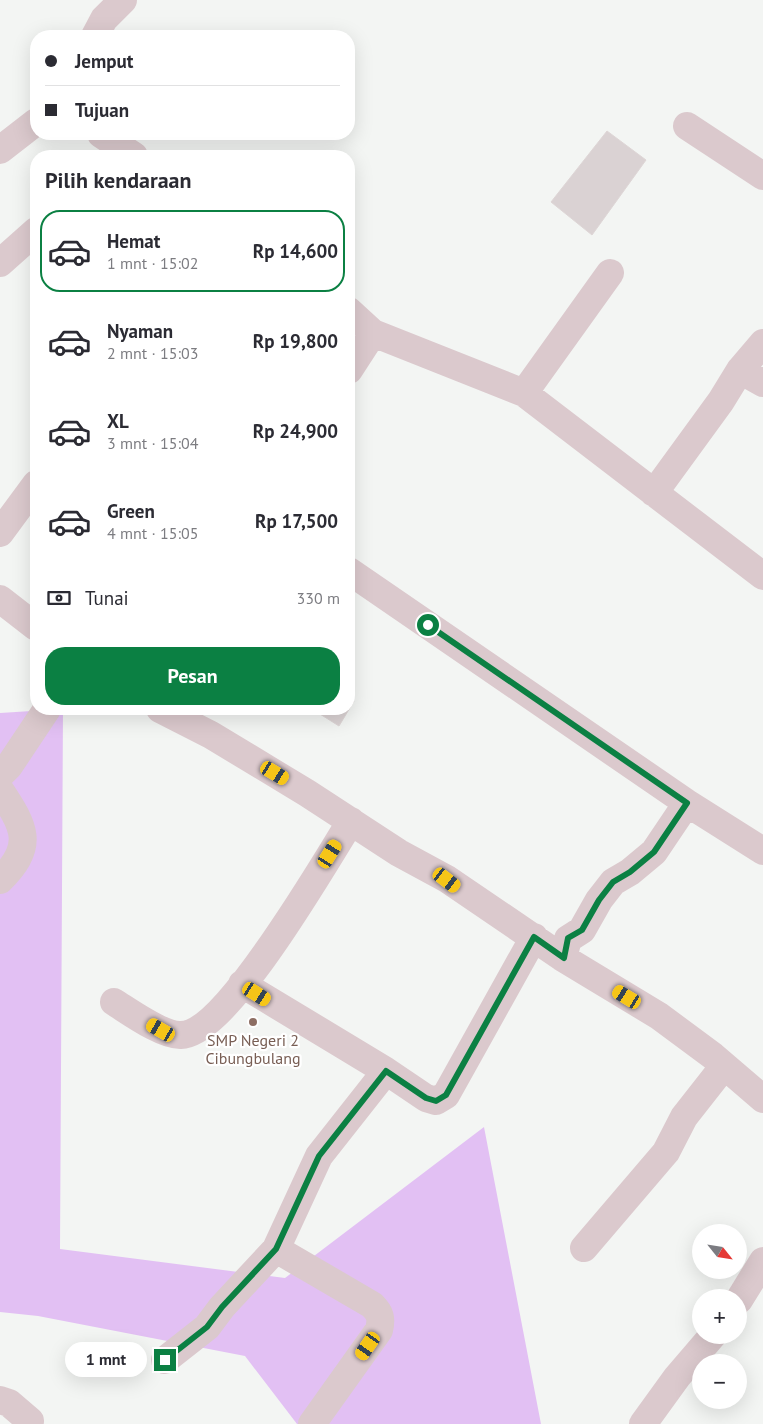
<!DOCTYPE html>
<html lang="id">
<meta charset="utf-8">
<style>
:root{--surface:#fff;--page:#f7f7f7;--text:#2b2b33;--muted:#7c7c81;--line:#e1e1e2;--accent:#0b8043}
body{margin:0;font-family:"PT Sans",sans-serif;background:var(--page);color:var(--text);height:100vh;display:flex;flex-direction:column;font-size:19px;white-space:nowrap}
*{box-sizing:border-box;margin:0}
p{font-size:16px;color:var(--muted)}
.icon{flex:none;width:28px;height:28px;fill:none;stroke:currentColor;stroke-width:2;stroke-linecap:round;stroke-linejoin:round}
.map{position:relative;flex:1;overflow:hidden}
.side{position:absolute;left:30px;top:150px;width:325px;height:565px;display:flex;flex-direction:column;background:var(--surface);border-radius:20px;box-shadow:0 5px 20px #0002}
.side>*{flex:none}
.guide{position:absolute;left:30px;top:30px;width:325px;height:110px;border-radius:20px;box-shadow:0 5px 20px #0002;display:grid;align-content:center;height:110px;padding:0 15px;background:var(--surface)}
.needle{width:32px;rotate:120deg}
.buttons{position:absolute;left:692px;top:1224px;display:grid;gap:10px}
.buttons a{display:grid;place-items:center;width:55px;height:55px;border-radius:50%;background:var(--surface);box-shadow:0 5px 20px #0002;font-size:25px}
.end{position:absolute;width:22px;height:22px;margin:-11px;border:6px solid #0b8043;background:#fff;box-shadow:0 0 0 2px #fff}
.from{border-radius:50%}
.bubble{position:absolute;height:35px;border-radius:18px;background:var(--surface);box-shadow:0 5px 20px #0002;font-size:16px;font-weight:700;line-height:35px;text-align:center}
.car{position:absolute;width:15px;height:30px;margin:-15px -8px;border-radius:6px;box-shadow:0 0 4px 1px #0007;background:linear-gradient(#f5c518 24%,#345 0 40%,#f5c518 0 76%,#345 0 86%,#f5c518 0)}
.guide b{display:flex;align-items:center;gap:18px;height:48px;font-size:19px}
.guide b+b{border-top:1px solid var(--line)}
.guide i{width:12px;height:12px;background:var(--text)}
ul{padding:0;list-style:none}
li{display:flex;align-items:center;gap:15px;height:82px;margin:0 10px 8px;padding:0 5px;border:2px solid transparent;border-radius:20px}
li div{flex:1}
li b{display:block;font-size:19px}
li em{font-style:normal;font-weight:700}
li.on{border-color:var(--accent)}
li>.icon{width:45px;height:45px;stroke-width:1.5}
h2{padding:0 15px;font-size:22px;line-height:60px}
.pay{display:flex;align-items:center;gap:12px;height:55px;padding:0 15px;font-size:19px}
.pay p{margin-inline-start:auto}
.primary-button{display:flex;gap:10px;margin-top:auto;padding:10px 15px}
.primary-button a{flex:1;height:58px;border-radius:20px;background:var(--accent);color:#fff;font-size:20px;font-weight:700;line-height:58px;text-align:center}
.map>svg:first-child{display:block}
.green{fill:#e2c0f3}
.building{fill:#dad2d3;stroke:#ded6d6}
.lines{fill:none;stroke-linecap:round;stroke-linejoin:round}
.minor{stroke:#dbc9cd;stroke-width:28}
.route{stroke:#0b8043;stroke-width:6}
.education-dot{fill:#8d6e63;stroke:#fff;stroke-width:2}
.labels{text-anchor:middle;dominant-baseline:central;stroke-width:4.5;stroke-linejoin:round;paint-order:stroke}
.education-label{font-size:16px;fill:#785e54;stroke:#fff}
</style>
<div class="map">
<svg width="763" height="1424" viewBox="0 0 763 1424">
<rect width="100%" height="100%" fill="#f3f5f3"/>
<path class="green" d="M 63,709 L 60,1249 L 285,1278 L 484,1127 L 541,1424 L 297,1424 L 245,1356 L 38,1316 L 0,1312 L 0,713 Z"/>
<path class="building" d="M 607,131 L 646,160 L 592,235 L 551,202 Z
M 349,697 L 354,701 L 339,726 L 312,709 L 349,709 Z"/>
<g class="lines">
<path class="minor" d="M 95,36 L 104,19 L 123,0
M 687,126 L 763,176
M 101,134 L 134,156
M 0,150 L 36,122
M 0,263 L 36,231
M 349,311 L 373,333 L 524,393 L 763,576
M 349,370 L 373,333
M 740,370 L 763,383
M 524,393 L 610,273
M 654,493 L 721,401 L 740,370 L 763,343
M 0,533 L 36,484
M 349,571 L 687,803 L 763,851
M 0,599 L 36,627
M 160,709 L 211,735 L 307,793 L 399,853 L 447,879 L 563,958 L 659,1016 L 713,1056 L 763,1099
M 0,775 L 9,766 L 47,709
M 0,790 C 24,826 36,846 0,880
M 563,958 L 568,939 L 582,930 L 599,900 L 613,882 L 630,872 L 654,852 L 687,803
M 242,984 L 386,1071 L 426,1098 L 436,1101 L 446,1095 L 534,937
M 114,1002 C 130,1012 163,1036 181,1035 C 227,1034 325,862 351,821
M 584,1248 L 666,1152 L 684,1117 L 724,1066
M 276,1249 L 372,1305 C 380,1313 382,1318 379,1330 L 312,1424
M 739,1300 L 763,1261
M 165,1360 L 207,1327 L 222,1307 L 276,1249 L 319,1156 L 386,1071
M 0,1400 L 9,1403 L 30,1421
M 643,1424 L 677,1377 L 713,1335"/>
</g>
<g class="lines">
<path class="route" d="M 165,1360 L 207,1327 L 222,1307 L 276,1249 L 319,1156 L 386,1071 L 426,1098 L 436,1101 L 446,1095 L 534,937 L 564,958 L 568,938 L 582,930 L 599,900 L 613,882 L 630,872 L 654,852 L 687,803 L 428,625"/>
</g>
<circle class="education-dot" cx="253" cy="1022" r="5"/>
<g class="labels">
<g class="education-label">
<text x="253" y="1040">SMP Negeri 2<tspan x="253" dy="18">Cibungbulang</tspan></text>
</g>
</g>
</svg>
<div class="buttons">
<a><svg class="needle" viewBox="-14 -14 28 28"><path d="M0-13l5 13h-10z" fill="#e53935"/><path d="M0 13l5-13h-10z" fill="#7c7c81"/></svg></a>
<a>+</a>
<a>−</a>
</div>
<i class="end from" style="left:428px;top:625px"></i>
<i class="end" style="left:165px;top:1360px"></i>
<div class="bubble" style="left:65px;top:1342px;width:82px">1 mnt</div>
<i class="car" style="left:275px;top:773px;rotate:121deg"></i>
<i class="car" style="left:330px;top:854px;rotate:32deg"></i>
<i class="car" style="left:447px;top:880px;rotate:127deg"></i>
<i class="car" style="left:257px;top:994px;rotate:122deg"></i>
<i class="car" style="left:627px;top:997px;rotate:301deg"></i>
<i class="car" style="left:161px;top:1030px;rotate:300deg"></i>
<i class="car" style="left:368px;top:1346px;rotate:215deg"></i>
<div class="guide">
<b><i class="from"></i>Jemput</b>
<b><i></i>Tujuan</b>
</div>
<section class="side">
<h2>Pilih kendaraan</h2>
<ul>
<li class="on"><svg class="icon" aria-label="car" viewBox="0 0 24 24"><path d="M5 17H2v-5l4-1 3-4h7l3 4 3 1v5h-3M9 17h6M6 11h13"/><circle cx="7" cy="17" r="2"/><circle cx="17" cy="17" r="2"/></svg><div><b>Hemat</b><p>1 mnt · 15:02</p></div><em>Rp 14,600</em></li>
<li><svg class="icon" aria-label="car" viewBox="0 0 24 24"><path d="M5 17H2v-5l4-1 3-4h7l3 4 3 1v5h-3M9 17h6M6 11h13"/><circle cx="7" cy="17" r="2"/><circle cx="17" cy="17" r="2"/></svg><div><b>Nyaman</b><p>2 mnt · 15:03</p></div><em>Rp 19,800</em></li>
<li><svg class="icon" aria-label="car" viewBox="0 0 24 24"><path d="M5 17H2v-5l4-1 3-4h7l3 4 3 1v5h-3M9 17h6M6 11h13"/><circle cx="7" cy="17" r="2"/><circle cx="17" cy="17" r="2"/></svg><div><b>XL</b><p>3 mnt · 15:04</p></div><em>Rp 24,900</em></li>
<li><svg class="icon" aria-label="car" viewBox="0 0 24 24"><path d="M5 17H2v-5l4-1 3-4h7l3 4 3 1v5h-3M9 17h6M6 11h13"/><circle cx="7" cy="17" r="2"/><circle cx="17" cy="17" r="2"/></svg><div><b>Green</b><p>4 mnt · 15:05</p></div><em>Rp 17,500</em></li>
</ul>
<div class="pay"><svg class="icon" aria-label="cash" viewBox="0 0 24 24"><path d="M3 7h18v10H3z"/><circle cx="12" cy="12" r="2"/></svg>Tunai<p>330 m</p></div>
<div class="primary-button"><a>Pesan</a></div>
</section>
</div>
